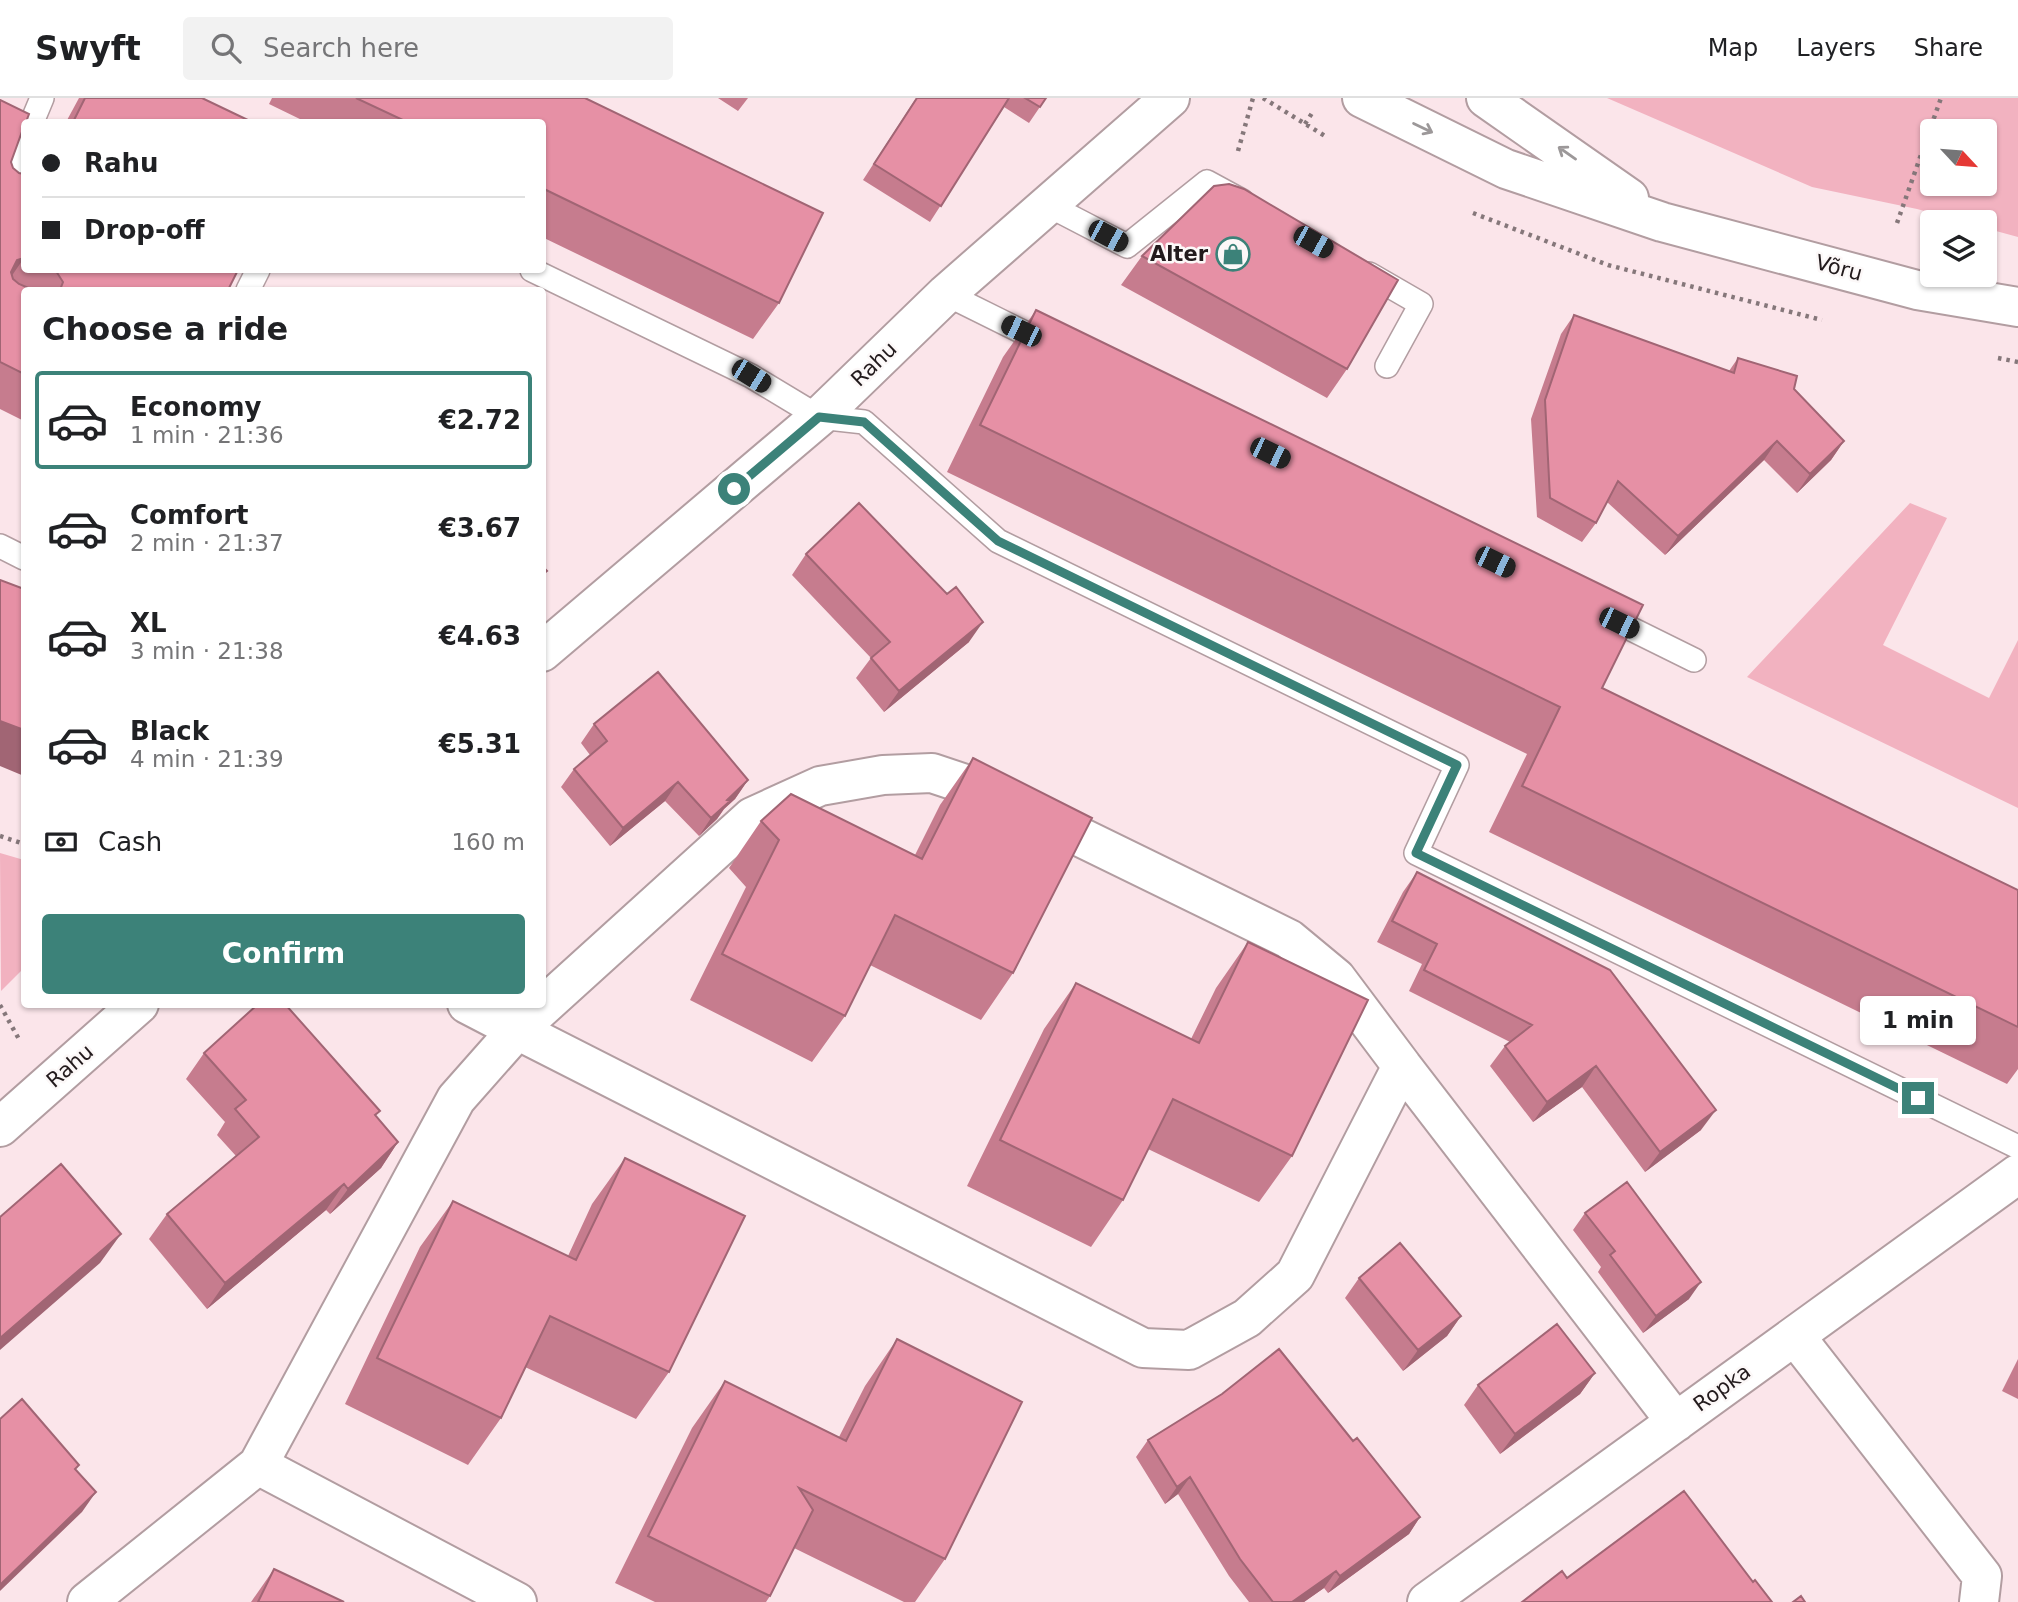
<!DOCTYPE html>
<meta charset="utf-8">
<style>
:root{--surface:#fff;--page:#f2f2f2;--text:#202124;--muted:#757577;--line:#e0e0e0;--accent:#3c8279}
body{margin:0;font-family:"DejaVu Sans",sans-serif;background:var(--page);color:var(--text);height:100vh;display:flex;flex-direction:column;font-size:26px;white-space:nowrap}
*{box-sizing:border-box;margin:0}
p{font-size:23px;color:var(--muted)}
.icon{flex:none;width:38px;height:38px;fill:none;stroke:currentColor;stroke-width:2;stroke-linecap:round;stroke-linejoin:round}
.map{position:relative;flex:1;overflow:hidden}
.panel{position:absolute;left:21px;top:189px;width:525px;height:721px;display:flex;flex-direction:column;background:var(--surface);border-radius:7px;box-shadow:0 2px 5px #0004}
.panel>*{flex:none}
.hud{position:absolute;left:21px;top:21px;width:525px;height:154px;border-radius:7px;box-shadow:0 2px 5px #0004;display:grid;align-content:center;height:154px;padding:0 21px;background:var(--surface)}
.needle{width:46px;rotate:116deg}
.tools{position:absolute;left:1920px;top:21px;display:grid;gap:14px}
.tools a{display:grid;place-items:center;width:77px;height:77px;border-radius:7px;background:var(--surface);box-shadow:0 2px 5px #0004;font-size:35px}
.end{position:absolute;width:32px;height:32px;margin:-16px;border:9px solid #3c8279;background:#fff;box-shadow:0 0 0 4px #fff}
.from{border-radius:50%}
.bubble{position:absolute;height:49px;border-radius:7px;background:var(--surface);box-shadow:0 2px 5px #0004;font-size:23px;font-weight:700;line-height:49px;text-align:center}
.car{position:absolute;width:21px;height:42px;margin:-21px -10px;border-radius:9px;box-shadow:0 0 5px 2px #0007;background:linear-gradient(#222 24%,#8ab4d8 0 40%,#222 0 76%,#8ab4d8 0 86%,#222 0)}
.hud b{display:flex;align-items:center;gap:24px;height:66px;font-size:26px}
.hud b+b{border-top:2px solid var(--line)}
.hud i{width:18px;height:18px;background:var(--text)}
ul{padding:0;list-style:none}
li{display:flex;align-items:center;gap:21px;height:98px;margin:0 14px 10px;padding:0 7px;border:4px solid transparent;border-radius:7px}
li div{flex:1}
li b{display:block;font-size:26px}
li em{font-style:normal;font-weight:700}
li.active{border-color:var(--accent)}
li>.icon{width:63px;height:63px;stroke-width:1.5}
h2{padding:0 21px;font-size:32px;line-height:84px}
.pay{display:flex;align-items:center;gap:18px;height:77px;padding:0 21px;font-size:26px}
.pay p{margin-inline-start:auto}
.button{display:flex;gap:14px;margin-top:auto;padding:14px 21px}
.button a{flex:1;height:80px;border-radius:7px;background:var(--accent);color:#fff;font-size:28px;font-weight:700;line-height:80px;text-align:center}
header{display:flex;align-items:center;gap:42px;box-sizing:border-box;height:98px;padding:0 35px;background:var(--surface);border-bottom:2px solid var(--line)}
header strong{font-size:33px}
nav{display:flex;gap:38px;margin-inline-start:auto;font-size:24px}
.search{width:490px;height:63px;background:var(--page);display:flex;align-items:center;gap:18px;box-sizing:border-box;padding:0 24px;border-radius:7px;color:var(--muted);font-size:26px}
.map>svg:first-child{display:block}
.green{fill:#f2b2c0;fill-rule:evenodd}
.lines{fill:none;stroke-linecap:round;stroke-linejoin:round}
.service-casing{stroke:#b29da1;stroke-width:26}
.minor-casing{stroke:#b29da1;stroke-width:42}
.secondary-casing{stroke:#b29da1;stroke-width:42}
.path{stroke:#85777a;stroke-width:4.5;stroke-dasharray:3.5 5;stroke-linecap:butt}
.service{stroke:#fff;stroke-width:23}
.minor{stroke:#fff;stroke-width:38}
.secondary{stroke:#fff;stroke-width:38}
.wall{fill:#c67c8e}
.shaded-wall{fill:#a16574}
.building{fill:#e690a5;stroke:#a16574;stroke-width:2}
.oneway{stroke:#9c9899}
.route{stroke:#3c8279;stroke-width:9}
.labels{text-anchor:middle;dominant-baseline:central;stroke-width:5;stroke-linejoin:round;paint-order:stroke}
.poi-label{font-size:21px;font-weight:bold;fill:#221a1c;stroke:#fcf8f8;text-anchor:end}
.street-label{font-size:21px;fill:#221a1c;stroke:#fcf8f8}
</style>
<header>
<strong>Swyft</strong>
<div class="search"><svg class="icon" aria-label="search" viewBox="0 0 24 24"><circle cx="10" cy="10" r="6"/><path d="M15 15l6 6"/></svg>Search here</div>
<nav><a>Map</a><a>Layers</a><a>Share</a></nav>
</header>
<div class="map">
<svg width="2018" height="1504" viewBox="0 0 2018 1504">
<rect width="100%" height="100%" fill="#fbe5ea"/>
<path class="green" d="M 1607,0 L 2018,0 L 2018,139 L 1985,130 L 1984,124 L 1965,124 L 1917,111 L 1812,89 ZM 1932,33 L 1984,33 L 1984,86 L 1932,86 Z
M 1910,405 L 1947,420 L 1883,547 L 1989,600 L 2018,542 L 2018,710 L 1747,579 Z
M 0,755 L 24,762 L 24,870 L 1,893 Z"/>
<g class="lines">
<defs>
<path id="service" d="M 32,24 L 42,0
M 0,98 L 24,41
M 1048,107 L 1127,148 L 1207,84 L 1242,103
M 532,172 L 751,278 L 819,319 L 864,324 L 998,443 L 1457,667 L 1416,755 L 2018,1049
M 1369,176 L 1421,206 L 1387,268
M 248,192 L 258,172
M 946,196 L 1047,246
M 0,448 L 24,460
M 1603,517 L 1694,562"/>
<path id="minor" d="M 542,554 L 819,319 L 946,196 L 1170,0
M 467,906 L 517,932 L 1143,1250 L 1189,1252 L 1247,1220 L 1295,1177 L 1402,968 L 1336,880 L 1289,841 L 986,693 L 932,675 L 883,677 L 820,688 L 752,719 L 517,932 L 456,1001 L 258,1367 L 517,1504
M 1402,968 L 1676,1324
M 0,1029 L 139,906
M 1795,1238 L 1982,1478 L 1979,1504
M 87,1504 L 258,1367
M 1427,1504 L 2018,1076"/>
<path id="secondary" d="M 1362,0 L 1506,71 L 1662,124 L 1917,192 L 2018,209
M 1486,0 L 1629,100"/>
</defs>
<use href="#service" class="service-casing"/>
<use href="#minor" class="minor-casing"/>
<use href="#secondary" class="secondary-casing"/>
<path class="path" d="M 1263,0 L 1325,38
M 1305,26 L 1314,12
M 1238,53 L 1253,0
M 1473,115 L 1608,167 L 1822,222
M 1897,125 L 1941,0
M 1998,260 L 2018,264
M 0,738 L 24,746
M 0,907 L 20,943"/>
<use href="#service" class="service"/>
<use href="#minor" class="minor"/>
<use href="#secondary" class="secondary"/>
</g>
<path class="wall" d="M 79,0 L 202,0 L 252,24 L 66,24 Z
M 272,0 L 585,0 L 779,205 L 753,241 L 542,139 L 542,24 L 306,24 L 269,6 Z
M 718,0 L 748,0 L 738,13 Z
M 916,0 L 1046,0 L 1029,25 L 1004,9 L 930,124 L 863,82 Z
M 0,2 L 11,64 L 13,70 L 19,75 L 24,76 L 24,172 L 238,172 L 228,192 L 24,192 L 24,323 L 0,311 Z
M 1142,158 L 1347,271 L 1327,300 L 1121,187 Z
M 1036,212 L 1602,590 L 2018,792 L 2018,971 L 2007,986 L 1489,734 L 1527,656 L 947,374 L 1003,259 Z
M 1574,217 L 1729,273 L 1738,260 L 1794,291 L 1844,343 L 1831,362 L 1797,395 L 1764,362 L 1665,457 L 1607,404 L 1596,425 L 1582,444 L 1537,419 L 1531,321 L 1561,236 Z
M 806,456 L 969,544 L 884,614 L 856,580 L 871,560 L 792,477 Z
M 594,626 L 748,682 L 735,701 L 724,711 L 717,721 L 699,738 L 665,703 L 610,748 L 561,689 L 574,671 L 590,657 L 581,645 Z
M 973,660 L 1013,875 L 981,922 L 870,867 L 845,918 L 812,964 L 690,902 L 746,789 L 729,770 L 761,723 L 915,757 L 940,707 Z
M 1417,774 L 1701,1032 L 1645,1074 L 1582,989 L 1533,1024 L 1490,968 L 1505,948 L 1510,944 L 1409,893 L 1422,866 L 1377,844 L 1403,794 Z
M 1248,844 L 1292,1058 L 1259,1104 L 1148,1051 L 1123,1102 L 1091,1149 L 967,1088 L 1044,931 L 1076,885 L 1191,941 L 1216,890 Z
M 204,955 L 376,1019 L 398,1044 L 381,1070 L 330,1116 L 326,1112 L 207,1211 L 149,1141 L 167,1116 L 236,1058 L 217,1037 L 225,1024 L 186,981 Z
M 625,1060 L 669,1274 L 636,1321 L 525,1269 L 501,1320 L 468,1367 L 345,1306 L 420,1149 L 453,1103 L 568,1158 L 592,1106 Z
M 1585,1115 L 1689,1201 L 1643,1235 L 1598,1174 L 1601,1169 L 1573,1132 Z
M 1359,1180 L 1461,1218 L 1447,1238 L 1403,1273 L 1345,1200 Z
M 897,1241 L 945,1461 L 915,1504 L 904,1504 L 794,1450 L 770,1498 L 766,1504 L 655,1504 L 615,1485 L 692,1330 L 725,1283 L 839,1339 L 865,1288 Z
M 2018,1261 L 2018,1301 L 2002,1293 Z
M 1595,1275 L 1580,1296 L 1500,1356 L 1464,1307 L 1478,1287 Z
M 1148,1342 L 1353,1343 L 1420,1419 L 1409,1436 L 1328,1495 L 1324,1490 L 1304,1504 L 1249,1504 L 1229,1478 L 1178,1396 L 1165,1406 L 1136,1359 Z
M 274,1471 L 344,1504 L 251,1504 Z"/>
<path class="shaded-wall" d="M 24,160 L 0,195 L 17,162 Z
M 1777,343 L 1764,362 L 1665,457 L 1678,438 Z
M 1844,343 L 1831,362 L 1797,395 L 1810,376 Z
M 983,524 L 969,544 L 884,614 L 899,593 Z
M 0,623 L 24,632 L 24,678 L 0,668 Z
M 748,682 L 735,701 L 724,711 L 717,721 L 699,738 L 711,720 L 727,702 Z
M 678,684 L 665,703 L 610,748 L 623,730 Z
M 1596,968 L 1582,989 L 1533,1024 L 1547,1004 Z
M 1716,1012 L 1701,1032 L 1645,1074 L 1660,1054 Z
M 398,1044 L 381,1070 L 330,1116 L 348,1091 Z
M 344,1086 L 326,1112 L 207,1211 L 225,1185 Z
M 121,1136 L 100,1165 L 0,1252 L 0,1240 Z
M 1701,1184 L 1689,1201 L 1643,1235 L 1656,1218 Z
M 1461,1218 L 1447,1238 L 1403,1273 L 1418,1252 Z
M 1595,1275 L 1580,1296 L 1500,1356 L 1515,1336 Z
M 1190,1379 L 1178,1396 L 1165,1406 L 1177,1389 Z
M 96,1394 L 82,1414 L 0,1493 L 0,1487 Z
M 1420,1419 L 1409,1436 L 1328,1495 L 1340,1478 Z
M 1336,1473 L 1324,1490 L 1304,1504 L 1292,1504 Z"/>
<path class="building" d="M 85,0 L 202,0 L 252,24 L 73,24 Z
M 356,0 L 585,0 L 823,115 L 779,205 L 542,90 L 542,24 L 407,24 Z
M 917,0 L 1009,0 L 941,108 L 874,66 Z
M 1025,0 L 1046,0 L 1040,9 Z
M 0,2 L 29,16 L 26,24 L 24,24 L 24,28 L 11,64 L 13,70 L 19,75 L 24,76 L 24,160 L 17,162 L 11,174 L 13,181 L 19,186 L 33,192 L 24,192 L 24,276 L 0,264 Z
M 1229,86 L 1244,91 L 1398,182 L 1347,271 L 1142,158 L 1214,88 Z
M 52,172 L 238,172 L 228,192 L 60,192 L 63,184 L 56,173 Z
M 1036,212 L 1643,507 L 1602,590 L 2018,792 L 2018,929 L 1522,688 L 1560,609 L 980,327 Z
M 1574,217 L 1734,275 L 1738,260 L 1797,278 L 1794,291 L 1844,343 L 1810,376 L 1777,343 L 1678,438 L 1618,383 L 1596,425 L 1550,400 L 1545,302 Z
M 859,405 L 947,496 L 956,489 L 983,524 L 899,593 L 871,560 L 890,544 L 806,456 Z
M 542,468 L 547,473 L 542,477 Z
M 0,482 L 24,491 L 24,632 L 0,623 Z
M 658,574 L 748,682 L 727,702 L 730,703 L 711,720 L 678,684 L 623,730 L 574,671 L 607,643 L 594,626 Z
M 973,660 L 1092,720 L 1013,875 L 895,817 L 845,918 L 722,856 L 779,742 L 761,723 L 791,696 L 922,761 Z
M 1417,774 L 1610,872 L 1716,1012 L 1660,1054 L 1596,968 L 1547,1004 L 1505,948 L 1532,927 L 1424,872 L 1437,846 L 1392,823 Z
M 1248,844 L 1368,902 L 1292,1058 L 1173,1001 L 1123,1102 L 1000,1042 L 1076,885 L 1199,945 Z
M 258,906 L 285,906 L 380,1013 L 375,1017 L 398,1044 L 348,1091 L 344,1086 L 225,1185 L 167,1116 L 259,1039 L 235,1011 L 246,1002 L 204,955 Z
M 625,1060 L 745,1118 L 669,1274 L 550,1218 L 501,1320 L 377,1260 L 453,1103 L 576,1162 Z
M 61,1066 L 121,1136 L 0,1240 L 0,1119 Z
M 1627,1084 L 1701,1184 L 1656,1218 L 1610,1157 L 1615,1153 L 1585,1115 Z
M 1400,1145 L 1461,1218 L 1418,1252 L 1359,1180 Z
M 1557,1226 L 1595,1275 L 1515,1336 L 1478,1287 Z
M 897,1241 L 1022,1304 L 945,1461 L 799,1390 L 813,1412 L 770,1498 L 648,1438 L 725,1283 L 846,1343 Z
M 1279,1251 L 1353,1343 L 1357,1340 L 1420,1419 L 1340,1478 L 1336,1473 L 1292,1504 L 1273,1504 L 1240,1461 L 1190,1379 L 1177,1389 L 1148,1342 L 1222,1296 Z
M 22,1301 L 79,1367 L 75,1371 L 96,1394 L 0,1487 L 0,1321 Z
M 1684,1393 L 1753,1484 L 1755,1482 L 1772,1504 L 1522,1504 L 1562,1473 L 1567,1480 Z
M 274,1471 L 344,1504 L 258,1504 Z
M 1801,1498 L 1805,1504 L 1793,1504 Z"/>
<defs><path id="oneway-shaft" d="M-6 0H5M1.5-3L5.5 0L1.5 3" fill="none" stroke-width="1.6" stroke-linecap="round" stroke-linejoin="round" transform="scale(1.75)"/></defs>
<g class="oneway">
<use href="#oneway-shaft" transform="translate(1423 30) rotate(26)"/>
<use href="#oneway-shaft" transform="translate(1567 55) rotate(-145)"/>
</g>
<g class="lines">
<path class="route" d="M 734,391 L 819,319 L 864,324 L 998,443 L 1457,667 L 1416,755 L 1918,1000"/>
</g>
<defs>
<symbol id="shop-ring" viewBox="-11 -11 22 22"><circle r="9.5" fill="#fcf8f8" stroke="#3c8279" stroke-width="1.5"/><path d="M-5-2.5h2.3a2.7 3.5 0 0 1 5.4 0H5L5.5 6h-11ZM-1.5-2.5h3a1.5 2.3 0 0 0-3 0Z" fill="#3c8279"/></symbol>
</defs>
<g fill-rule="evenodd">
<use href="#shop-ring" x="1214" y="137" width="38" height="38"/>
</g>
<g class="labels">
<g class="poi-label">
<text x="1208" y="156">Alter</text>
</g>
<g class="street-label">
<text transform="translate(1839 170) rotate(15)">Võru</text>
<text transform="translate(874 266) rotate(-44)">Rahu</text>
<text transform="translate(70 968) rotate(-41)">Rahu</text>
<text transform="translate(1722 1290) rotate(-36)">Ropka</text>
</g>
</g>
</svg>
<div class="tools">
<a><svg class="needle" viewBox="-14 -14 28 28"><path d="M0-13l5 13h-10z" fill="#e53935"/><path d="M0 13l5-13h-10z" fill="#757577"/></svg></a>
<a><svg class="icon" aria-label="layers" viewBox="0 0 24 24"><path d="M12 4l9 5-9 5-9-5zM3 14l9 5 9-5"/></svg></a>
</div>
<i class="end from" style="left:734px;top:391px"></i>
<i class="end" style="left:1918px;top:1000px"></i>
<div class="bubble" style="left:1860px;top:898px;width:116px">1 min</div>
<i class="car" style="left:1108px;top:138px;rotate:118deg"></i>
<i class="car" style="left:1313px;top:144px;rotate:119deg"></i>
<i class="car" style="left:1021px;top:233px;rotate:296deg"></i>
<i class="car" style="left:751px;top:278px;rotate:122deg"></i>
<i class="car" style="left:1270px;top:355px;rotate:116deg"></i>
<i class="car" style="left:1495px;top:464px;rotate:116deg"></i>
<i class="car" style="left:1619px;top:525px;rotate:116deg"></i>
<div class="hud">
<b><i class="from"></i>Rahu</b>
<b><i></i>Drop-off</b>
</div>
<section class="panel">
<h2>Choose a ride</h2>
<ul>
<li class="active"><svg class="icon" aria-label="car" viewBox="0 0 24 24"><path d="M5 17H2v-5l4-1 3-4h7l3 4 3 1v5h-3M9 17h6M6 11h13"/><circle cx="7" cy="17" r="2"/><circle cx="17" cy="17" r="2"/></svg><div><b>Economy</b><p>1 min · 21:36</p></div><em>€2.72</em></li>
<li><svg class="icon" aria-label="car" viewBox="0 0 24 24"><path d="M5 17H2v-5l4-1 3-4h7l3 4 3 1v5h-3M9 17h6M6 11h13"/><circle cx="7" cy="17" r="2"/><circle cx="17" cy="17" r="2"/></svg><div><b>Comfort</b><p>2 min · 21:37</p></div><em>€3.67</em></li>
<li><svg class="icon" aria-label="car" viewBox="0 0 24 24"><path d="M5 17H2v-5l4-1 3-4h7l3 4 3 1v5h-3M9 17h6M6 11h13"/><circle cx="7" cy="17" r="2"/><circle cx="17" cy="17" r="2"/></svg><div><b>XL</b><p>3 min · 21:38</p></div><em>€4.63</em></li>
<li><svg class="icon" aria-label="car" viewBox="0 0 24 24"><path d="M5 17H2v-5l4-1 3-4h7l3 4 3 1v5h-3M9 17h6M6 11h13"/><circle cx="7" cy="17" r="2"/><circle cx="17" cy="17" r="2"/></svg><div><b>Black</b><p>4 min · 21:39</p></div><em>€5.31</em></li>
</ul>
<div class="pay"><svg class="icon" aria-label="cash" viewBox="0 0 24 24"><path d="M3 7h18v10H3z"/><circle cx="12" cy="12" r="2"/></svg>Cash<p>160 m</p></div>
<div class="button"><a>Confirm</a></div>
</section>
</div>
